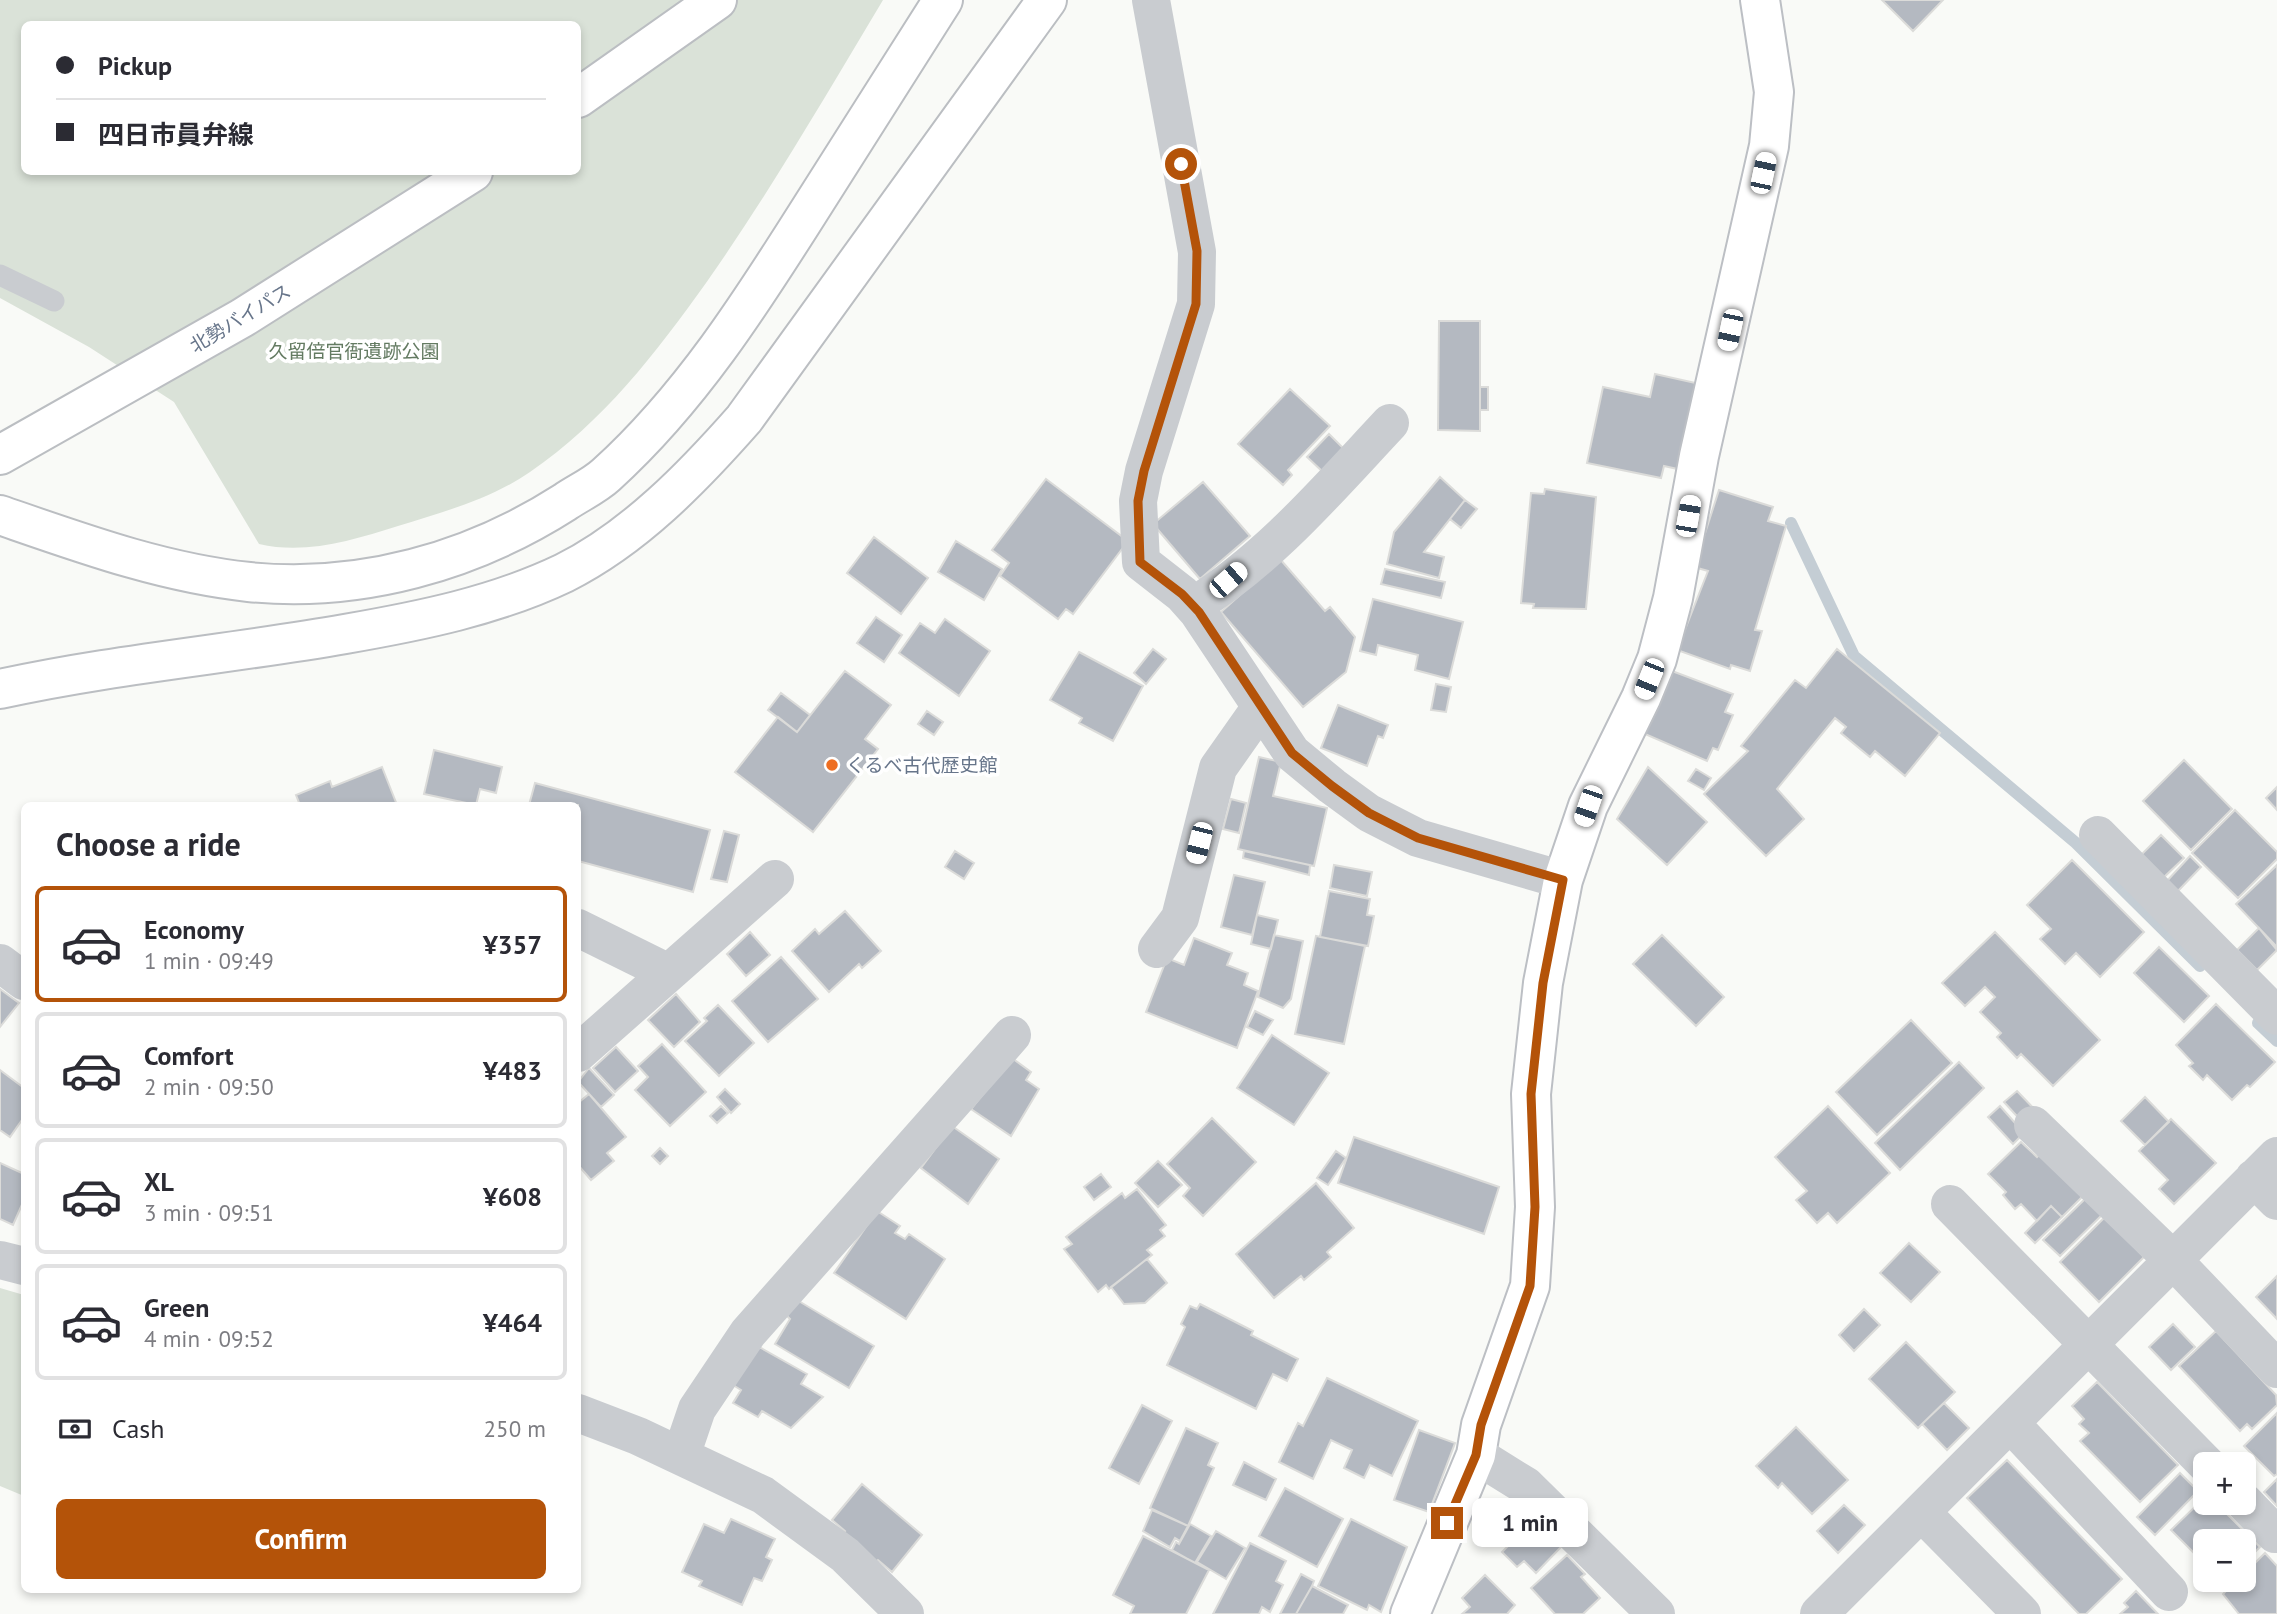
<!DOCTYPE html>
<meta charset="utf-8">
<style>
:root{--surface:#fff;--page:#f2f2f3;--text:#2b2b33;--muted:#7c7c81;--line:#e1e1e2;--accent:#b45309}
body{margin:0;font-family:"PT Sans","Noto Sans JP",sans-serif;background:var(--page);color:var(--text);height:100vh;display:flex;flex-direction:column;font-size:26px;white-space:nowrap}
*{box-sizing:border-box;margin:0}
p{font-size:23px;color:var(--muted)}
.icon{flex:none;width:38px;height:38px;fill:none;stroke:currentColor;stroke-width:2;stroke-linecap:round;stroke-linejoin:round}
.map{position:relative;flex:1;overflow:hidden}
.drawer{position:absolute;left:21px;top:802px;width:560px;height:791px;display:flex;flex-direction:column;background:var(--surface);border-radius:10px;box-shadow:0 4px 10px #0003}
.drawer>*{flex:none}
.banner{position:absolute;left:21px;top:21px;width:560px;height:154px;border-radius:10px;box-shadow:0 4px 10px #0003;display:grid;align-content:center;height:154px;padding:0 35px;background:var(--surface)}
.buttons{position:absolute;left:2193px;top:1452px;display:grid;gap:14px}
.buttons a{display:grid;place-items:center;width:63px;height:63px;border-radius:10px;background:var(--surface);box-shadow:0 4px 10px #0003;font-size:35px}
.end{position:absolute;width:32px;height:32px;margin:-16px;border:9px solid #b45309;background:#fff;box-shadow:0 0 0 4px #fff}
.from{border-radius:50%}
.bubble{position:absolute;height:49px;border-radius:10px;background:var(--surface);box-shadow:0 4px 10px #0003;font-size:23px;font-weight:700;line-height:49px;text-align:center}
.car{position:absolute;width:21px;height:42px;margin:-21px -10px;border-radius:9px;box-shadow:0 0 5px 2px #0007;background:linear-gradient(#fff 24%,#345 0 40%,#fff 0 76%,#345 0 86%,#fff 0)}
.banner b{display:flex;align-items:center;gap:24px;height:66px;font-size:26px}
.banner b+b{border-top:2px solid var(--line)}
.banner i{width:18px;height:18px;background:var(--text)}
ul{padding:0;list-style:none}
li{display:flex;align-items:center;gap:21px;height:116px;margin:0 14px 10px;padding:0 21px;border:4px solid var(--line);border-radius:10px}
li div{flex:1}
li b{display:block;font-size:26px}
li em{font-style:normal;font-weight:700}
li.current{border-color:var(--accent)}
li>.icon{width:63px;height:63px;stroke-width:1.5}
h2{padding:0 35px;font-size:32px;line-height:84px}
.pay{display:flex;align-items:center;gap:18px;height:77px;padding:0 35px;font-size:26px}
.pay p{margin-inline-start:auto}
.primary-button{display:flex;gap:14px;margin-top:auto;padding:14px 35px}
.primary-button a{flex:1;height:80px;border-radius:10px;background:var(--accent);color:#fff;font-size:28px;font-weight:700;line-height:80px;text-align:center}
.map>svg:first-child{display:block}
.green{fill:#dae2d8;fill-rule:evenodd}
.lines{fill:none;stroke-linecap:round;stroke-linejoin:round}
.stream{stroke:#c4cdd4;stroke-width:12}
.building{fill:#b4b9c1;stroke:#dbdbd9;stroke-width:2}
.primary-casing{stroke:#bcbfc4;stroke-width:42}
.highway-casing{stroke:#bbbec2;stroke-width:42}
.lane{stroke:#c9ccd0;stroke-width:21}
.street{stroke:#c9ccd0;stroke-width:38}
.primary{stroke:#fff;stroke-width:38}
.highway{stroke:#fff;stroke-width:38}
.route{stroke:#b45309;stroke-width:9}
.poi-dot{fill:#ee6e22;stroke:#fff;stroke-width:2.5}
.labels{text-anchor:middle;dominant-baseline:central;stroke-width:7;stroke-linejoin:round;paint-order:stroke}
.street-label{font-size:19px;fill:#67758a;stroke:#fff}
.park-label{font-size:19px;fill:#647b62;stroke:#fff}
.poi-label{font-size:19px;fill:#67758a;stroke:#fff;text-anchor:start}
</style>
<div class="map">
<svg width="2277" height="1614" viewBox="0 0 2277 1614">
<rect width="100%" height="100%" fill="#f9faf7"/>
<path class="green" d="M 0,0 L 883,0 C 826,95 770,192 706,283 C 655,354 604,421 530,472 C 491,499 443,512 398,526 C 353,540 306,555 259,544 L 174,402 L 89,347 L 0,298 ZM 24,24 L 578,24 L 578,172 L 24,172 Z
M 0,1288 L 24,1295 L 24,1496 L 0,1486 Z"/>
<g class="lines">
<path class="stream" d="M 1791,523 L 1854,656 L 2076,843 L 2200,966
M 2258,1023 L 2277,1041"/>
</g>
<path class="building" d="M 1882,0 L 1943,0 L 1913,31 Z
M 1439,321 L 1480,321 L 1480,431 L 1438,430 Z
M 1655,374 L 1700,384 L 1682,470 L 1664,466 L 1661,478 L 1587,463 L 1603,387 L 1650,397 Z
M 1480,387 L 1488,387 L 1488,410 L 1480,410 Z
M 1290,389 L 1330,426 L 1288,470 L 1292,475 L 1283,485 L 1238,444 Z
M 1329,434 L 1345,450 L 1323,472 L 1307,457 Z
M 1440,477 L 1465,500 L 1424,552 L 1444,557 L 1439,578 L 1387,564 L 1394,532 Z
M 1046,479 L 1128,541 L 1073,614 L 1066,609 L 1058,619 L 1000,576 L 1009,563 L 992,550 Z
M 1203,482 L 1250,536 L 1200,579 L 1153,524 Z
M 1545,489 L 1596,497 L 1586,609 L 1533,608 L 1534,604 L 1521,603 L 1531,493 L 1544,494 Z
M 1719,490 L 1773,507 L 1768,521 L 1786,526 L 1755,630 L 1762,631 L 1750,671 L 1731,665 L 1730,669 L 1677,650 L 1708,571 L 1694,567 Z
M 1465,500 L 1477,509 L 1461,528 L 1450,519 Z
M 874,537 L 928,578 L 901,614 L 847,573 Z
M 956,541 L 1002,569 L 984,600 L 938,572 Z
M 1280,559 L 1325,611 L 1330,607 L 1355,637 L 1346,672 L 1303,707 L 1221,612 Z
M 1385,569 L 1445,582 L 1441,598 L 1381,584 Z
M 1373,599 L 1463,622 L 1449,679 L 1415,670 L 1418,655 L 1378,645 L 1376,655 L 1360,651 Z
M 876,617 L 902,635 L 884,662 L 857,643 Z
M 945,619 L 990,651 L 959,696 L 899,653 L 920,623 L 935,633 Z
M 1153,649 L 1166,659 L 1146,684 L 1134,673 Z
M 1837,649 L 1940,733 L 1905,776 L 1875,751 L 1870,757 L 1841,733 L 1846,727 L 1835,718 L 1777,789 L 1804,819 L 1766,856 L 1704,794 L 1748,751 L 1741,746 L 1795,680 L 1806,688 Z
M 1079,652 L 1143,686 L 1113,741 L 1079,723 L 1082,718 L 1050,700 Z
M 845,671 L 891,705 L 865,739 L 878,749 L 813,832 L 735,772 L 778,717 L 797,732 Z
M 1672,671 L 1733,694 L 1725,712 L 1733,715 L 1718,750 L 1713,748 L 1707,761 L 1645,734 Z
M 1436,684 L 1451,687 L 1446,712 L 1431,710 Z
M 781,693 L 810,715 L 797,732 L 768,710 Z
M 1338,705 L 1388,725 L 1383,738 L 1378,736 L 1367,766 L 1321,748 Z
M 927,711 L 943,722 L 934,735 L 918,724 Z
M 434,750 L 502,767 L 496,793 L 480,789 L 476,805 L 424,794 Z
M 1259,757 L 1281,762 L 1273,796 L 1327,808 L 1314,866 L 1238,849 Z
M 2184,760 L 2232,809 L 2191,850 L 2143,801 Z
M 382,767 L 397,805 L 300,805 L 296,795 L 330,781 L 332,787 Z
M 1648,767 L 1707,822 L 1667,865 L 1617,819 Z
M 1696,769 L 1711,778 L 1704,790 L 1688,781 Z
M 535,783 L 710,830 L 693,892 L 578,861 L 578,805 L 529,805 Z
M 2277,787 L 2277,810 L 2266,798 Z
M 1231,799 L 1246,803 L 1239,833 L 1223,829 Z
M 2235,810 L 2277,852 L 2277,859 L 2238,898 L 2192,853 Z
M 724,831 L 739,835 L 727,882 L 711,879 Z
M 2161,835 L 2184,858 L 2162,879 L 2139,857 Z
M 955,851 L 974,863 L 964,879 L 945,867 Z
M 1244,851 L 1310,865 L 1309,875 L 1243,858 Z
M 2190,856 L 2201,867 L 2177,892 L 2166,882 Z
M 2072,860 L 2144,932 L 2100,977 L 2076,953 L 2065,964 L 2040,939 L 2051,929 L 2027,905 Z
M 1334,865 L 1372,872 L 1367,896 L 1330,888 Z
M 2277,865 L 2277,947 L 2236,904 Z
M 1234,875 L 1265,882 L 1252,935 L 1221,927 Z
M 1329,891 L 1370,899 L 1367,915 L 1374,916 L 1368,946 L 1320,937 Z
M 845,911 L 881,951 L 862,968 L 859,964 L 829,992 L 792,951 L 815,929 L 819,934 Z
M 1257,915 L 1278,920 L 1271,949 L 1251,944 Z
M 2259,928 L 2277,950 L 2257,970 L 2237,950 Z
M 750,932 L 770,955 L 746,976 L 727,954 Z
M 1995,932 L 2100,1040 L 2053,1086 L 2021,1054 L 2017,1058 L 1997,1037 L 2001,1033 L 1980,1012 L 1995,997 L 1985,987 L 1965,1006 L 1942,983 Z
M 1274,935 L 1303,941 L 1291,999 L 1283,1008 L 1258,997 Z
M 1662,935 L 1724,997 L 1696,1026 L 1633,964 Z
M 1316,936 L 1365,946 L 1344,1044 L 1295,1034 Z
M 1194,938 L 1232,953 L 1227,965 L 1248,973 L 1244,985 L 1258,991 L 1237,1048 L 1146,1012 L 1167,958 L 1184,965 Z
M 2159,947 L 2209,996 L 2184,1022 L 2134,973 Z
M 781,957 L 818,999 L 768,1042 L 732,1001 Z
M 0,989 L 19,1003 L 0,1027 Z
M 676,994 L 700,1022 L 674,1047 L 648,1020 Z
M 2216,1004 L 2275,1062 L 2250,1087 L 2247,1085 L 2232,1100 L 2207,1075 L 2203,1080 L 2189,1066 L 2193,1063 L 2176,1045 Z
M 718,1005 L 754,1043 L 719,1076 L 685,1041 L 707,1021 L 704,1018 Z
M 1255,1011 L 1273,1020 L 1263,1035 L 1247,1027 Z
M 1911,1020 L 1952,1063 L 1877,1135 L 1836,1092 Z
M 1272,1035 L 1329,1073 L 1294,1125 L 1237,1088 Z
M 662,1044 L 706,1092 L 670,1126 L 635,1090 L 648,1077 L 638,1066 Z
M 616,1047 L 638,1071 L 615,1092 L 593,1068 Z
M 1012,1058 L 1031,1072 L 1026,1080 L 1039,1089 L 1011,1136 L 971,1109 Z
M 1959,1062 L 1984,1088 L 1900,1170 L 1875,1143 Z
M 589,1068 L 614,1095 L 601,1107 L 578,1082 Z
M 0,1070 L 24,1088 L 24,1117 L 10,1137 L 0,1130 Z
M 725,1089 L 740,1104 L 731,1113 L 717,1097 Z
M 2017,1091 L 2038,1113 L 2025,1125 L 2004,1102 Z
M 589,1094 L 626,1137 L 607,1153 L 614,1161 L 591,1180 L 578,1165 L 578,1103 Z
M 2145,1097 L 2169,1122 L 2145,1145 L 2121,1121 Z
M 721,1106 L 728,1113 L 717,1123 L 710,1116 Z
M 1828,1106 L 1890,1173 L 1837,1223 L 1828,1213 L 1817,1223 L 1796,1200 L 1807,1191 L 1775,1157 Z
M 2000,1106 L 2024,1133 L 2013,1144 L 1988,1117 Z
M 1212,1118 L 1256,1162 L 1203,1216 L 1183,1196 L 1190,1188 L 1167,1164 Z
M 2171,1119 L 2216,1163 L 2174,1204 L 2159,1189 L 2168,1180 L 2139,1151 Z
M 952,1126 L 999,1159 L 968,1204 L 921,1168 Z
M 1354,1137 L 1499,1187 L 1484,1234 L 1338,1183 Z
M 2021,1142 L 2037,1157 L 2042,1152 L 2084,1195 L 2062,1217 L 2051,1206 L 2037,1221 L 2021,1204 L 2015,1209 L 2003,1195 L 2006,1192 L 1988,1174 Z
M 660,1148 L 668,1156 L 660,1164 L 652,1156 Z
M 1336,1151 L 1346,1158 L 1328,1185 L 1317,1178 Z
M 1158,1161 L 1182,1185 L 1158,1207 L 1135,1183 Z
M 0,1163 L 24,1174 L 24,1200 L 13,1225 L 0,1219 Z
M 1101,1174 L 1111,1187 L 1094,1200 L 1084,1187 Z
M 1316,1183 L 1354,1228 L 1327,1252 L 1331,1257 L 1304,1280 L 1301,1276 L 1274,1298 L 1236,1254 Z
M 1137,1189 L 1166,1225 L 1160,1230 L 1165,1236 L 1147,1250 L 1152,1255 L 1109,1289 L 1106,1285 L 1098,1292 L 1064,1249 L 1072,1244 L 1066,1237 L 1122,1193 L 1125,1198 Z
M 2087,1197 L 2104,1213 L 2060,1256 L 2043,1240 Z
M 2051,1206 L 2062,1217 L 2035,1243 L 2025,1233 Z
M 877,1211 L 900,1226 L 895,1233 L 905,1239 L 909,1234 L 945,1259 L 906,1319 L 834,1273 Z
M 2105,1217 L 2144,1257 L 2099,1302 L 2060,1262 Z
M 1909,1243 L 1940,1272 L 1911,1302 L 1880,1273 Z
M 1147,1259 L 1167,1283 L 1145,1303 L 1124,1304 L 1111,1287 Z
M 2277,1276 L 2277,1319 L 2256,1297 Z
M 797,1300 L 874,1346 L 849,1388 L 775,1344 L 790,1319 L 787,1316 Z
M 1200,1304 L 1253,1331 L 1251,1335 L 1298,1359 L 1287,1381 L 1273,1374 L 1256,1409 L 1167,1365 L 1185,1327 L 1181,1324 L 1190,1306 L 1197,1309 Z
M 1864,1309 L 1880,1325 L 1854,1351 L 1839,1335 Z
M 2173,1324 L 2195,1347 L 2171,1370 L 2149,1347 Z
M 2216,1331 L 2276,1395 L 2277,1405 L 2252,1429 L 2247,1424 L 2240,1431 L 2179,1366 Z
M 1906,1342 L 1955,1392 L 1918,1428 L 1869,1379 Z
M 755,1348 L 761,1348 L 807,1374 L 801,1384 L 823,1397 L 791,1428 L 762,1411 L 758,1417 L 733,1403 L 741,1390 L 733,1385 Z
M 1327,1378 L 1418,1421 L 1392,1476 L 1370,1465 L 1364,1478 L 1344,1468 L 1352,1450 L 1331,1440 L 1313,1479 L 1279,1462 L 1298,1423 L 1303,1426 Z
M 2097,1382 L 2178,1465 L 2140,1502 L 2080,1441 L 2089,1433 L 2079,1424 L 2084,1419 L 2072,1406 Z
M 1944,1403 L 1969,1428 L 1947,1450 L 1922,1424 Z
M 1142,1405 L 1172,1421 L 1139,1484 L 1109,1468 Z
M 2277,1413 L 2277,1474 L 2274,1476 L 2244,1446 Z
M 1796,1427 L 1848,1480 L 1812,1514 L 1782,1483 L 1778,1488 L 1756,1466 Z
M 1186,1428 L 1218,1443 L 1208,1465 L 1214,1468 L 1188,1526 L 1150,1508 Z
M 1419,1430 L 1455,1443 L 1429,1512 L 1394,1500 Z
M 2007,1460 L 2122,1579 L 2086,1614 L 2079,1614 L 1967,1498 Z
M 1244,1462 L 1276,1479 L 1266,1500 L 1233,1485 Z
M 2180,1473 L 2198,1491 L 2155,1535 L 2137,1517 Z
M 2277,1479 L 2277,1506 L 2264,1492 Z
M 862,1484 L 922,1535 L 892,1572 L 878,1560 L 874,1564 L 840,1536 L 845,1531 L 832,1520 Z
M 1285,1488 L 1343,1519 L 1317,1567 L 1259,1536 Z
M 2205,1497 L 2205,1503 L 2216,1503 L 2260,1547 L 2244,1563 L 2244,1542 L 2205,1542 L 2205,1564 L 2171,1530 Z
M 1844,1505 L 1865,1525 L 1838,1553 L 1817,1531 Z
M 1152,1510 L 1188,1526 L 1180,1541 L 1175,1538 L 1170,1547 L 1143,1531 Z
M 1524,1510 L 1561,1547 L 1536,1573 L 1524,1561 L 1517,1567 L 1502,1552 L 1507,1547 L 1491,1531 L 1509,1512 L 1516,1519 Z
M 731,1519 L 775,1539 L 766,1557 L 772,1560 L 762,1581 L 754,1578 L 742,1605 L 699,1586 L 702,1581 L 682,1572 L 704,1524 L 724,1533 Z
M 1351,1519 L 1407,1547 L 1381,1612 L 1369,1605 L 1367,1610 L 1318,1586 Z
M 1190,1524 L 1211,1536 L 1195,1563 L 1172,1550 L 1176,1542 L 1179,1544 Z
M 1216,1531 L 1245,1548 L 1226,1579 L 1197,1562 Z
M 1143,1536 L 1209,1570 L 1186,1614 L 1130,1614 L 1134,1606 L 1113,1595 Z
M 1250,1543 L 1286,1561 L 1276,1581 L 1283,1585 L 1270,1612 L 1262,1607 L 1259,1614 L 1213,1614 Z
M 2265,1553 L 2277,1566 L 2277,1614 L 2239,1614 L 2223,1594 L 2237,1580 L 2244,1580 L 2244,1574 Z
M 1567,1555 L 1585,1574 L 1581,1577 L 1600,1598 L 1583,1614 L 1555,1614 L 1531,1588 Z
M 1301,1574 L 1314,1581 L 1312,1586 L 1296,1614 L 1280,1614 Z
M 1485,1575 L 1515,1605 L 1507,1614 L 1462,1614 L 1470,1607 L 1462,1598 Z
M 1312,1586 L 1348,1605 L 1343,1614 L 1296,1614 Z
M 2136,1591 L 2158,1614 L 2120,1614 L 2128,1607 L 2124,1603 Z"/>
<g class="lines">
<defs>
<path id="primary" d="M 1410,1614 L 1476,1455 L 1481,1425 L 1530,1286 L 1535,1207 L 1531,1094 L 1543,983 L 1563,880 L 1588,806 L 1641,698 L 1657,659 L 1673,598 L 1699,456 L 1769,146 L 1774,92 L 1760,0"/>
<path id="highway" d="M 578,98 L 717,0
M 0,455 L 242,318 L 473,172
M 0,515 C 81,543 163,573 249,582 C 360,593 471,562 565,502 C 578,493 594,486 606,475 C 690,399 751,303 811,208 C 855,139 899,69 943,0
M 0,689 C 114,664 231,654 345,634 C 420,621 495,606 564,573 C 634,538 693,477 744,419 L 1047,0"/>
</defs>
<use href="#primary" class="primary-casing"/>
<use href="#highway" class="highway-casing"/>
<path class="lane" d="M 0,275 L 54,301"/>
<path class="street" d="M 1151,0 L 1197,252 L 1196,304 L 1144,471 L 1138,501 L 1141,562 L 1182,594 L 1198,612 L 1292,753 L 1332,786 L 1369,813 L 1418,838 L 1563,880
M 1193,606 C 1269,559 1329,488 1390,423
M 2098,835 L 2277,1016
M 578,928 L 667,972
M 1157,949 L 1180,918 L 1218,768 L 1261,707
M 0,963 L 24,981
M 578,1053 L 775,879
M 2033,1125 L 2173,1260 L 2277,1369
M 2254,1178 L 2277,1201
M 1950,1204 L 2207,1465
M 0,1260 L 24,1266
M 578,1413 L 638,1436 L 763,1495 L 845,1555 L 905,1614
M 2011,1424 L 2169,1592
M 1476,1455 L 1526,1486 L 1656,1614
M 681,1456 L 697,1409 L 748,1333 L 1012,1035
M 2244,1502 L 2275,1534
M 1921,1512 L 2022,1614
M 1819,1614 L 2277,1156"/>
<use href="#primary" class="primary"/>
<use href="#highway" class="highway"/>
</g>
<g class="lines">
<path class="route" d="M 1181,164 L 1197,251 L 1196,304 L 1144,471 L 1138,501 L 1140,562 L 1182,594 L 1199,612 L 1292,753 L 1332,786 L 1369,813 L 1418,838 L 1563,880 L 1543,983 L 1531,1094 L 1535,1207 L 1530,1286 L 1481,1425 L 1476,1455 L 1447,1523"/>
</g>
<circle class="poi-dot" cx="832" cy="765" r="7"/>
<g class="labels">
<g class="street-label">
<text transform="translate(240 318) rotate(-31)">北勢バイパス</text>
</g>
<g class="park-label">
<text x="354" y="351">久留倍官衙遺跡公園</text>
</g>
<g class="poi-label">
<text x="846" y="765">くるべ古代歴史館</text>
</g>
</g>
</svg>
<div class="buttons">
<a>+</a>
<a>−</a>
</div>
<i class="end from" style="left:1181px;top:164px"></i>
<i class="end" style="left:1447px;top:1523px"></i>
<div class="bubble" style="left:1472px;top:1498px;width:116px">1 min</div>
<i class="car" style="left:1763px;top:173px;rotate:12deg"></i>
<i class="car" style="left:1730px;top:330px;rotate:192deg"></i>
<i class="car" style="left:1688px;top:516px;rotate:10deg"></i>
<i class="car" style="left:1228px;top:580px;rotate:49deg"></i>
<i class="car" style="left:1649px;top:679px;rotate:202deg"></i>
<i class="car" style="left:1588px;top:806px;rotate:199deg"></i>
<i class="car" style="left:1199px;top:843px;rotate:194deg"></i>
<div class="banner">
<b><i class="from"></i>Pickup</b>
<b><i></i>四日市員弁線</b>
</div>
<section class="drawer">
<h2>Choose a ride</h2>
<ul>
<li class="current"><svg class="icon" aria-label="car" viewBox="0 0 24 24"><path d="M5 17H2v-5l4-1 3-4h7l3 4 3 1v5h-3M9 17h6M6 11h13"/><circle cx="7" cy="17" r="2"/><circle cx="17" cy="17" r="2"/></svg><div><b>Economy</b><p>1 min · 09:49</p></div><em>¥357</em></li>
<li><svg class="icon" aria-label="car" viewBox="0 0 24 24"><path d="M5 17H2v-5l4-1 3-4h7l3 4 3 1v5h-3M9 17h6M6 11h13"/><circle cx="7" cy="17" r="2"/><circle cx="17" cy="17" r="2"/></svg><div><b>Comfort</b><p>2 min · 09:50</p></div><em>¥483</em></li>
<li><svg class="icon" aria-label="car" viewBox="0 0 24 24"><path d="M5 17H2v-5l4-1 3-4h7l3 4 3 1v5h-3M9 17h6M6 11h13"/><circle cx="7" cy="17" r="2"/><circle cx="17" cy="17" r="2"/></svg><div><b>XL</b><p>3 min · 09:51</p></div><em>¥608</em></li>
<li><svg class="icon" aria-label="car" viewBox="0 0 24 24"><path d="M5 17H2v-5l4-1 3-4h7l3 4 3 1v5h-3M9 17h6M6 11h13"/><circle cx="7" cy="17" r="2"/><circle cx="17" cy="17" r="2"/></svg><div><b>Green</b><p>4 min · 09:52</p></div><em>¥464</em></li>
</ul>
<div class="pay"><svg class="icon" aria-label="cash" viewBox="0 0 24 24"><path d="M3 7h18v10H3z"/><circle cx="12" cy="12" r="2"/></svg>Cash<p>250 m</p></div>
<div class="primary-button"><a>Confirm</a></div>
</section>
</div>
